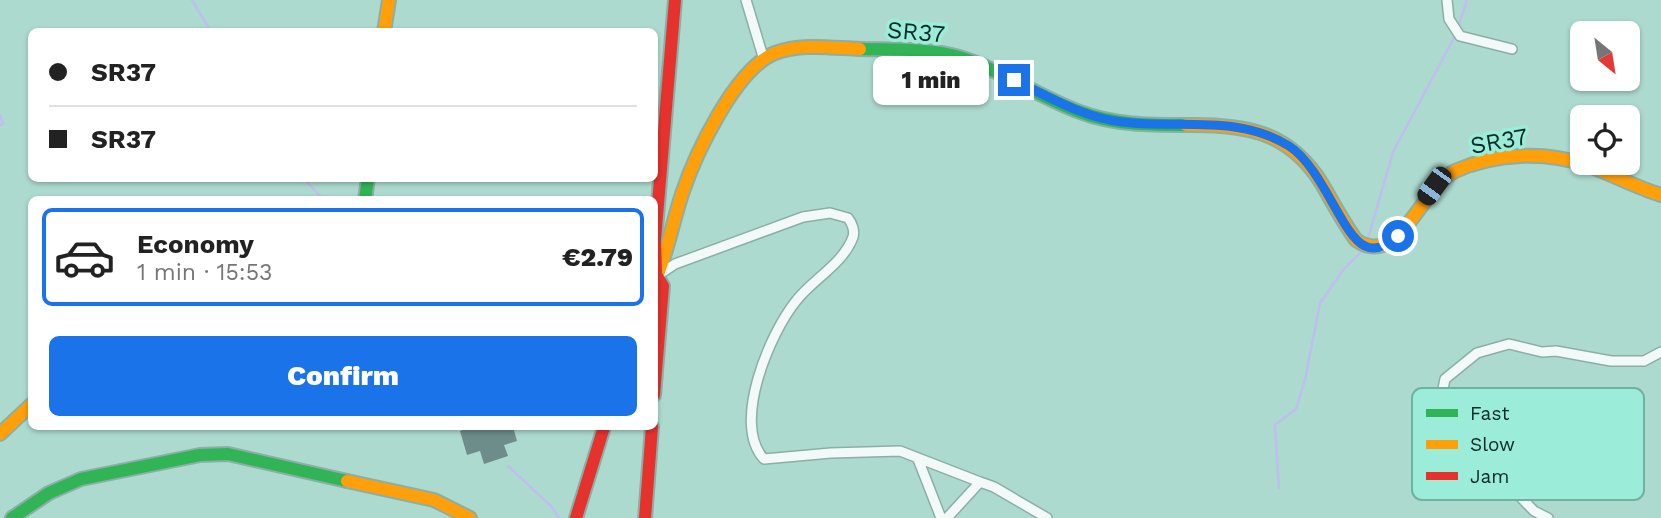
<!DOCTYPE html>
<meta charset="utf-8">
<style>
:root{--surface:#fff;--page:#f2f2f2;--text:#222;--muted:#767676;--line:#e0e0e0;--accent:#1a73e8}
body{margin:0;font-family:"Work Sans",sans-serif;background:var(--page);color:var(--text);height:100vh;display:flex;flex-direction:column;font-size:26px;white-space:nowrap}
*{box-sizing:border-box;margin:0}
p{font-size:23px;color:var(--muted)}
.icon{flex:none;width:38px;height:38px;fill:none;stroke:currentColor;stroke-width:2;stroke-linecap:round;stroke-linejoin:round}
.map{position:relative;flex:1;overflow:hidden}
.panel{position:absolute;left:28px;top:196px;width:630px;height:234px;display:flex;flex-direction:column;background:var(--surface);border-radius:10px;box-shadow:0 2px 5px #0004}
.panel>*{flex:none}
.guide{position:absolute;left:28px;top:28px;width:630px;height:154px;border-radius:10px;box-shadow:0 2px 5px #0004;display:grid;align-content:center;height:154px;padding:0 21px;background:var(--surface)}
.needle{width:46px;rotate:150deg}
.controls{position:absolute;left:1570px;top:21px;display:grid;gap:14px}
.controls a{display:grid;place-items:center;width:70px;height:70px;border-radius:10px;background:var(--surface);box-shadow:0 2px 5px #0004;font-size:35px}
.end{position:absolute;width:32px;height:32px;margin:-16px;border:9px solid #1a73e8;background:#fff;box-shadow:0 0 0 4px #fff}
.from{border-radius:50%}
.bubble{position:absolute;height:49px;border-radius:10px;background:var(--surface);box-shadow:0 2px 5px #0004;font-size:23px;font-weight:800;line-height:49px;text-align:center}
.car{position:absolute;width:21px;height:42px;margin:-21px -10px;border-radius:9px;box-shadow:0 0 5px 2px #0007;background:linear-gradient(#222 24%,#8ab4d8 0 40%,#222 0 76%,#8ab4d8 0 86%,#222 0)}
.guide b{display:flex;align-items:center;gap:24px;height:66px;font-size:26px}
.guide b+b{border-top:2px solid var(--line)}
.guide i{width:18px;height:18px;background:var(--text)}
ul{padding:12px 0 0;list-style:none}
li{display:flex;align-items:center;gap:21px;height:98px;margin:0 14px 10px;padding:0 7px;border:4px solid transparent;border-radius:10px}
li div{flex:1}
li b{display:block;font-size:26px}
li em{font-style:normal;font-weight:800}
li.on{border-color:var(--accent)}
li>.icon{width:63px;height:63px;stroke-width:1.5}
.primary-button{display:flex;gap:14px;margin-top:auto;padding:14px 21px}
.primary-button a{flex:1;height:80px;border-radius:10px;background:var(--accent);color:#fff;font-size:28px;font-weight:800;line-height:80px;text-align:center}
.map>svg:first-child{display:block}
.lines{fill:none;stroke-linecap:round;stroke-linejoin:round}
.stream{stroke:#bfbeee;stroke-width:2.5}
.building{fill:#6c8d89}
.street-casing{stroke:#8aafa6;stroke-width:12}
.fast-casing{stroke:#8aafa6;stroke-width:16}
.slow-casing{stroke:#8aafa6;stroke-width:16}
.jam-casing{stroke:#8aafa6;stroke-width:16}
.street{stroke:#f3f9f8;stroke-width:9}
.fast{stroke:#30b455;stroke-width:12}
.slow{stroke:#ff9f0a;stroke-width:12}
.jam{stroke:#e5322d;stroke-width:12}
.route{stroke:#1a73e8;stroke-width:9}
.labels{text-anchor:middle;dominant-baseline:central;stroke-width:7;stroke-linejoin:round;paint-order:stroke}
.street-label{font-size:24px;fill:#072b24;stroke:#9becd8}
.key{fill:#9becd8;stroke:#6fb2a2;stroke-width:2}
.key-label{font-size:19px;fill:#072b24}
</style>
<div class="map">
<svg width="1661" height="518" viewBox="0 0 1661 518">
<rect width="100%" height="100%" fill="#addacf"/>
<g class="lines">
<path class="stream" d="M 192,0 L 211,32
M 1458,28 L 1467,0
M 0,115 L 3,124 L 0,125
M 303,178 L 324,200
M 1367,242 L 1393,152 L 1456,34
M 508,466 L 551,506 L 559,518
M 1279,488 L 1275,425 L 1296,409 L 1305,380 L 1320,303 L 1344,269 L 1365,248"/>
</g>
<path class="building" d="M 472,427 L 513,427 L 517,441 L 504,445 L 508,456 L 484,464 L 480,451 L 467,455 L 460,431 Z"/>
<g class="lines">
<defs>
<path id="street" d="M 746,0 L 764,60
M 1447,0 L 1449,19 L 1460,36 L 1512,49
M 657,276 L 675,264 L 803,217 L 830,213 L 848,218 C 852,223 855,231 853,237 C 844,263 812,280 796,301 C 770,333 731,424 764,459 L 831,453 L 900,451 L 980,482 L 947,518
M 918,459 L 941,518
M 980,482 L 994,487 L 1047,518
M 1548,518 L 1534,511 L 1464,438 L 1442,394 L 1445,379 L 1477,353 L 1509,344 L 1542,352 L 1556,351 L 1611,361 L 1644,361 L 1661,352"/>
<path id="fast" d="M 860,49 C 893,50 930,48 962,58 C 1003,71 1039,97 1080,112 C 1114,125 1150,125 1186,125
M 365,200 L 368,178
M 12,518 L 49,493 L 81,479 L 200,455 L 228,454 L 347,481"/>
<path id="slow" d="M 384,32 L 389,0
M 1186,125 C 1245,124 1289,131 1322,184 C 1333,203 1343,222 1356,240 C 1398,270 1422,187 1455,171 C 1495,153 1545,151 1586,165 C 1612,174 1635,187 1661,195
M 657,276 C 668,250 673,221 682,194 C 695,155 735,69 775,53 C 801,43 832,48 860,49
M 0,434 L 32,404
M 347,481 L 434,500 L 470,518"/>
<path id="jam" d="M 656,272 L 655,240 L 675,0
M 654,277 L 657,276 L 663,286 L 654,395
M 576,518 L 604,427
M 645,518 L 652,427"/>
</defs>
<use href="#street" class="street-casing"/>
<use href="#fast" class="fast-casing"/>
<use href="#slow" class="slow-casing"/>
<use href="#jam" class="jam-casing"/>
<use href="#street" class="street"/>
<use href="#fast" class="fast"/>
<use href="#slow" class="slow"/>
<use href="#jam" class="jam"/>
</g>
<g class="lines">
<path class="route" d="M 1014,80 C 1049,97 1084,118 1123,122 C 1179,129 1238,114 1289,146 C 1323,168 1342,236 1365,246 C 1377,252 1389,244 1398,236"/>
</g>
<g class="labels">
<g class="street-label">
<text transform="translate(916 32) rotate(5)">SR37</text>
<text transform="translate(1499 141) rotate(-10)">SR37</text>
</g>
</g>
<rect x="1412" y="388" width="232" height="112" rx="10" class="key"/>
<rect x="1426" y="409" width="32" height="8" fill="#30b455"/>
<rect x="1426" y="440" width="32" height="9" fill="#ff9f0a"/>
<rect x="1426" y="472" width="32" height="8" fill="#e5322d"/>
<g class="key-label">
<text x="1470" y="420">Fast</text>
<text x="1470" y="451">Slow</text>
<text x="1470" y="483">Jam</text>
</g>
</svg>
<div class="controls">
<a><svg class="needle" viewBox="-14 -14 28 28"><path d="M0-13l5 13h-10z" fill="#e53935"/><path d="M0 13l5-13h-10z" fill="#767676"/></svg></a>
<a><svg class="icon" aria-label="locate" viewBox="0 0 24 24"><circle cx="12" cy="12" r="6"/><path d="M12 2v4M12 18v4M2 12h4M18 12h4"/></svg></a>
</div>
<i class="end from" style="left:1398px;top:236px"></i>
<i class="end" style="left:1014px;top:80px"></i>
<div class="bubble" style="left:873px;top:56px;width:116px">1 min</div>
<i class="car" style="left:1434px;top:186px;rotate:216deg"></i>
<div class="guide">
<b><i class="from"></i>SR37</b>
<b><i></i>SR37</b>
</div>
<section class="panel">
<ul>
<li class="on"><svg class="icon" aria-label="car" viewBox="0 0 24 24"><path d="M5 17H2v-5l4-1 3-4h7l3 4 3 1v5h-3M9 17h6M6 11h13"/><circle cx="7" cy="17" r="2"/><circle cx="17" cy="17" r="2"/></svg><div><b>Economy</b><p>1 min · 15:53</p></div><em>€2.79</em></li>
</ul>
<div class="primary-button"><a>Confirm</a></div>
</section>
</div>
